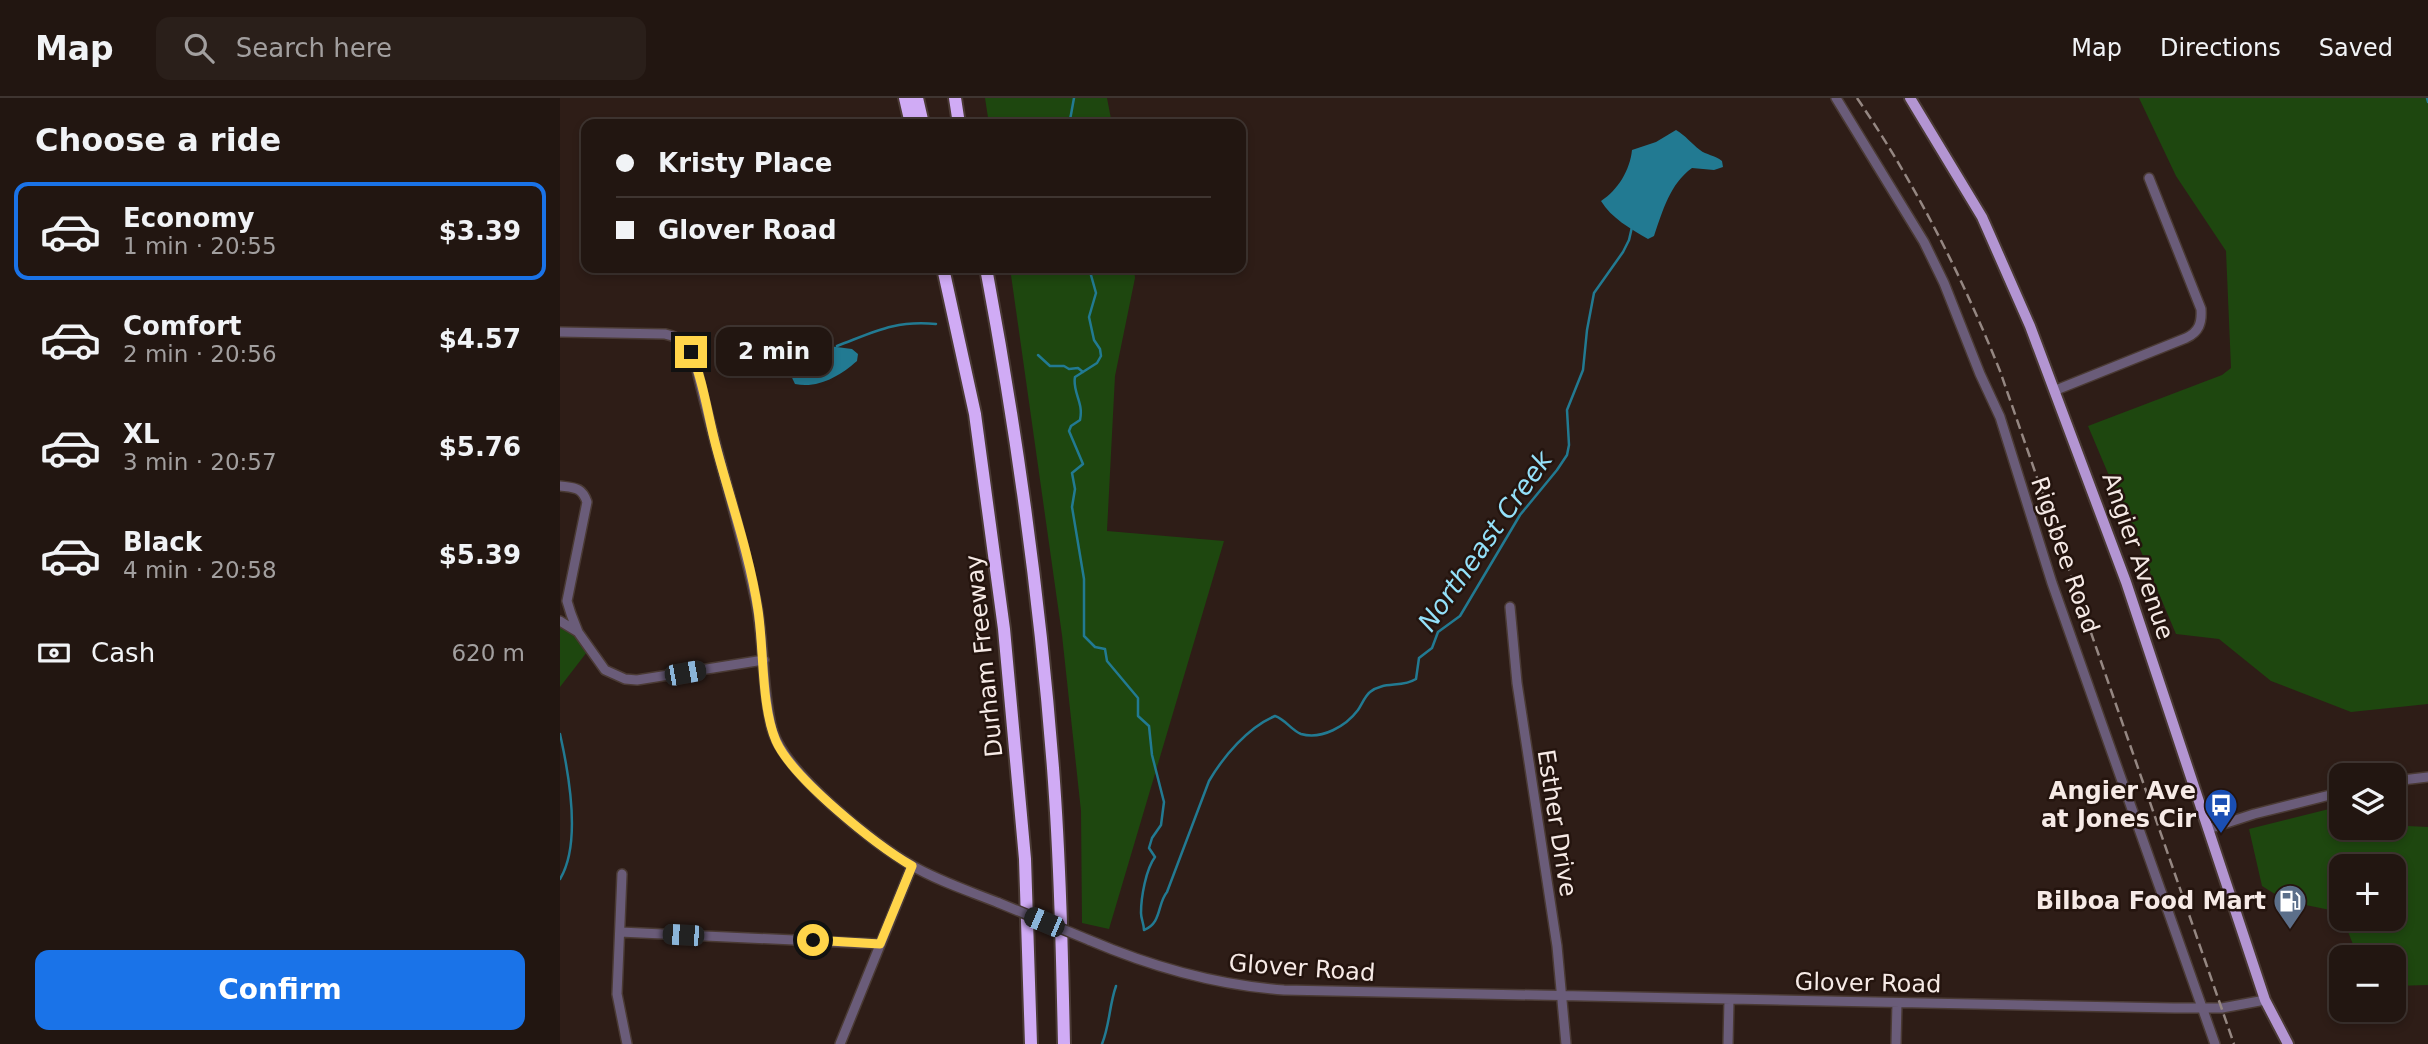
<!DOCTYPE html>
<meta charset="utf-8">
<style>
:root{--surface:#221611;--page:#2a1f1a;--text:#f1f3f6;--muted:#a29f9f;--line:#3f3531;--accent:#1a73e8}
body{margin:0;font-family:"DejaVu Sans",sans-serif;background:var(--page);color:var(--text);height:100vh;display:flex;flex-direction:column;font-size:26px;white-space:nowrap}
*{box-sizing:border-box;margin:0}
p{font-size:23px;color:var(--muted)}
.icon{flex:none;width:38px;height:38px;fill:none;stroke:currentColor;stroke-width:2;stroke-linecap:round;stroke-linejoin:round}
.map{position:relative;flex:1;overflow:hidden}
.details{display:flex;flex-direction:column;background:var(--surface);width:560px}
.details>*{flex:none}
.top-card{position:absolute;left:21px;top:21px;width:665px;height:154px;border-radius:14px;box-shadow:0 4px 10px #0003,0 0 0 2px var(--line);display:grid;align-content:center;height:154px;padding:0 35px;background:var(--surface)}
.fabs{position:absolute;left:1769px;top:665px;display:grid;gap:14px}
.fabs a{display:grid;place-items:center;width:77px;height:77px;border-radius:14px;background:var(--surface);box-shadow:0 4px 10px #0003,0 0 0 2px var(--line);font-size:35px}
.end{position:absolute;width:32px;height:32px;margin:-16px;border:9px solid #ffd54a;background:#111;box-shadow:0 0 0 4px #111}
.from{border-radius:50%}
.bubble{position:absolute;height:49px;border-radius:14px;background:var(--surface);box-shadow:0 4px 10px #0003,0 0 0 2px var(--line);font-size:23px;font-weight:700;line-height:49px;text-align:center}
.car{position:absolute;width:21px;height:42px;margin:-21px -10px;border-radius:9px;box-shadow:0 0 5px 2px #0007;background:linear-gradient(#222 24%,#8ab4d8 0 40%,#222 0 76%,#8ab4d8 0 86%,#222 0)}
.top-card b{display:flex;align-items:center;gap:24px;height:66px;font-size:26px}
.top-card b+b{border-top:2px solid var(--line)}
.top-card i{width:18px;height:18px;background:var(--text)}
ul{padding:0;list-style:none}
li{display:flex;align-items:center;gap:21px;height:98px;margin:0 14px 10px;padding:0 21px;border:4px solid transparent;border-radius:14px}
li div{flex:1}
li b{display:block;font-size:26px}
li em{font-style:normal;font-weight:700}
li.current{border-color:var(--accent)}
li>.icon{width:63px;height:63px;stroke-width:1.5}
h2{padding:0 35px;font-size:32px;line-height:84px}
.pay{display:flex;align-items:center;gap:18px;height:77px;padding:0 35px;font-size:26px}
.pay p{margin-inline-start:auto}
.action{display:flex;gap:14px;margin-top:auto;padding:14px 35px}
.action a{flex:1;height:80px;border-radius:14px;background:var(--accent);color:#fff;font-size:28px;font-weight:700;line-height:80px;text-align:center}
header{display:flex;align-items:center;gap:42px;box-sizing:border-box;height:98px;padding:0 35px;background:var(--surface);border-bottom:2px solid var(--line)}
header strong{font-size:33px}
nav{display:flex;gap:38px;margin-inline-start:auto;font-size:24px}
.search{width:490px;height:63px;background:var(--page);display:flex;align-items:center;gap:18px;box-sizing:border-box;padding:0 24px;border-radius:14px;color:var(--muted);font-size:26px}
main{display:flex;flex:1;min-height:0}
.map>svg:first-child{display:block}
.green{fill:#1e470f}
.water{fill:#227a92}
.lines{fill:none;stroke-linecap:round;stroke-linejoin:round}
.stream{stroke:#227a92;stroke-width:2.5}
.minor-casing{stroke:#4a3a34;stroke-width:12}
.major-casing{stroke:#4a3a34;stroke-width:14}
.highway-casing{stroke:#4a3a34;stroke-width:16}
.minor{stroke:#6a5c79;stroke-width:9}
.major{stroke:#b395d2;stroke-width:10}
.highway{stroke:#d0abf5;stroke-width:12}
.rail{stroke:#958782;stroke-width:2.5;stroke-dasharray:10 5;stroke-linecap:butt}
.minor-bridge-casing{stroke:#4a3a34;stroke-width:12;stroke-linecap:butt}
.minor-bridge{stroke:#6a5c79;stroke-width:9}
.route{stroke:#ffd54a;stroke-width:9}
.labels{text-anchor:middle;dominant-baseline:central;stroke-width:5;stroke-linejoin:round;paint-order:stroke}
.street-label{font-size:24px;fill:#f6eae6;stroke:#24140e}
.poi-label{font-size:24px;font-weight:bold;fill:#f6eae6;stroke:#24140e;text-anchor:end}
.water-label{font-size:26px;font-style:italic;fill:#94e1fa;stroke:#24140e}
</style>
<header>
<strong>Map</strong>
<div class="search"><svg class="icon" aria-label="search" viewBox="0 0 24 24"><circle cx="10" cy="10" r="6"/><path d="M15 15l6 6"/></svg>Search here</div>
<nav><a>Map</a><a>Directions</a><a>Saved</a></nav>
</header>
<main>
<section class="details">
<h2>Choose a ride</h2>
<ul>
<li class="current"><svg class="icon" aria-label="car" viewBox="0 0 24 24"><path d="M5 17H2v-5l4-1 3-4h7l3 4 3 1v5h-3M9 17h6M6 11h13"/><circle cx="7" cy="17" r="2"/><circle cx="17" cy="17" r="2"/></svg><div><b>Economy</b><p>1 min · 20:55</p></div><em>$3.39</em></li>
<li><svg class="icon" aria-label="car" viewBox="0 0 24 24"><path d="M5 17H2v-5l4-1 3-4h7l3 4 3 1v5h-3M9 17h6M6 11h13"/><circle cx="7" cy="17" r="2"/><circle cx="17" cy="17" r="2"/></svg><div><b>Comfort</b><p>2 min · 20:56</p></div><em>$4.57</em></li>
<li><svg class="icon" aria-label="car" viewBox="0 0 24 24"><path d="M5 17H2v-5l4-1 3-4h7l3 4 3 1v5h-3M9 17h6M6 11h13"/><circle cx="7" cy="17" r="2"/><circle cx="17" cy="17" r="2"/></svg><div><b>XL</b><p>3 min · 20:57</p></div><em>$5.76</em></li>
<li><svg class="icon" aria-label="car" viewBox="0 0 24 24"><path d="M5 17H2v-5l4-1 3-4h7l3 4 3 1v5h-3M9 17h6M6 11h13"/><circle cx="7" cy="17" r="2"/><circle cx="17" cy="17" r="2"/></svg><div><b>Black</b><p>4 min · 20:58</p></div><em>$5.39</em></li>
</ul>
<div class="pay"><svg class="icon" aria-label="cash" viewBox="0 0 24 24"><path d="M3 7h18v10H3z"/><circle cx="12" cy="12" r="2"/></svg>Cash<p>620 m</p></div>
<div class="action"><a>Confirm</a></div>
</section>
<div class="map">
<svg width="1868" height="946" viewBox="0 0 1868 946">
<rect width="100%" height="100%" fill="#2e1d17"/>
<path class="green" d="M 425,0 L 547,0 L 552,26 L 429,26 Z
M 1579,0 L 1868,0 L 1868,606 L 1791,614 L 1711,583 L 1659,541 L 1616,536 L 1528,328 L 1662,277 L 1671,270 L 1666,153 L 1616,78 Z
M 450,170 L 574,170 L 575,180 L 555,278 L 547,433 L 664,443 L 549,831 L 522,825 L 521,713 L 502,537 Z
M 0,528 L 16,539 L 27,554 L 0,589 Z
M 1781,708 L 1782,730 L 1834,730 L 1834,714 L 1847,728 L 1868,729 L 1868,887 L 1834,888 L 1834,859 L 1798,859 L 1783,821 L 1834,821 L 1834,768 L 1782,768 L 1781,816 L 1780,814 L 1726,803 L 1702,788 L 1689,731 Z"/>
<path class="water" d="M 1116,32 C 1126,38 1131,45 1140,52 C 1146,57 1155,57 1162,63 L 1163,69 L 1154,72 L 1132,70 C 1110,86 1103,112 1094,138 L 1088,141 C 1071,131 1051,120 1041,103 C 1058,92 1070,72 1072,52 L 1096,44 Z
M 253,246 L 292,251 L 298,256 L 297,263 C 280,278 258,291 235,286 C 224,265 229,250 253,246 Z"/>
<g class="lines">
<path class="stream" d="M 1867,0 L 1868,4
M 511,26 L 510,22 L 514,0
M 529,170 L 536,195 L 529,219 L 534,242 L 540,251 L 541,258 L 537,265 L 515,279 C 512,294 524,304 520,322 L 511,328 L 509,333 L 523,366 L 512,375 L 515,391 L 512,409 L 524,481 L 524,538 L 535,549 L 545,551 L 547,563 L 578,600 L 578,618 L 589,628 L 592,657 L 604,704 L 601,727 L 592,740 L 589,750 L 595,759 C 586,771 581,799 581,815 C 581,821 584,826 584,832 C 602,825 597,806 607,794 L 649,683 C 663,659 688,629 715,618 C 725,621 731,632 741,636 C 762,642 786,628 798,612 C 802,606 805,598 810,594 C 823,583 842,590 856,581 L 859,560 L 872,550 L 878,534 L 900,518 L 960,417 L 997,372 L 1007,357 L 1009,347 L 1007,312 L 1023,272 L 1027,232 L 1034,195 L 1063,154 L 1069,142 L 1072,129
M 277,248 C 314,234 335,222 376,226
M 478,257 L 490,268 L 504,268 L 509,271 L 518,270 L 523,274
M 0,636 C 9,676 22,745 0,781
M 542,946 C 550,926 549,908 556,888"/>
<defs>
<path id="minor" d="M 1276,0 L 1364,144 L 1384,185 L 1420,276 L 1440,319 L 1492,485 L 1655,946
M 0,234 L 105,236 C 126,240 131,254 137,272 C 154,348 179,423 195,499 C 205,542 201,588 212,631 C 224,674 312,745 351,767 C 378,783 409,793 439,805
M 1496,292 L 1626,240 C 1639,234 1642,225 1641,211 L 1589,80
M 0,388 C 15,390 22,389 27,404 L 7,503 L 11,516 L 18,534 L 45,572 L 65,581 L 77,582 L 204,562
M 950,509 L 957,585 L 997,848 L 1006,946
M 0,523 L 18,534
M 1834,683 L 1868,679
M 1648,731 L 1694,716 L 1782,694
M 62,776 L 57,896 L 67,946
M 60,834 L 320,846
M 529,842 C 592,869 655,887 724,892 L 1614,910 L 1662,910 L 1705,902
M 280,946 L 352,768
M 1168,946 L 1169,902
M 1336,946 L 1337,905"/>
<path id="major" d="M 1350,0 L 1422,119 L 1470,228 L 1566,484 L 1705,902 L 1728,946"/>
<path id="highway" d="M 345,0 L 351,26
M 357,0 L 363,26
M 395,0 L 399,26
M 383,170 L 415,316 L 444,531 L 465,761 L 471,946
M 426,170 C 457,335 480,502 493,670 C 500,762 502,854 504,946"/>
</defs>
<use href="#minor" class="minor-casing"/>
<use href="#major" class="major-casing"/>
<use href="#highway" class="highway-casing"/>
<use href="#minor" class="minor"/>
<use href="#major" class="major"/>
<use href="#highway" class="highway"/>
<path class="rail" d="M 1297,0 C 1355,85 1402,178 1440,273 L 1674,946"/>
<defs>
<path id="minor-bridge" d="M 439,805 L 529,842"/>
</defs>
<use href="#minor-bridge" class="minor-bridge-casing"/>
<use href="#minor-bridge" class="minor-bridge"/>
</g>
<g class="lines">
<path class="route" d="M 131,254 C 144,284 148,320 157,352 C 171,404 190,458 198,512 C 204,551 201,608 216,643 C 233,681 316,747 352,768 L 320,846 L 253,842"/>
</g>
<defs>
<symbol id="bus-pin" viewBox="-11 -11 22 30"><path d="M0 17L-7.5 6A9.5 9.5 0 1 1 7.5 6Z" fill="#1a4fb4" stroke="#24140e"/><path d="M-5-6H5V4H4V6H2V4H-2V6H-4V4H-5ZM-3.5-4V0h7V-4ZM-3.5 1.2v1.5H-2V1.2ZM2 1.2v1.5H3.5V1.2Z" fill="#fff"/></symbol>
<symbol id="fuel-pin" viewBox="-11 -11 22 30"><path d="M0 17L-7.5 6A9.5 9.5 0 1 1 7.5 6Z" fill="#5c6f8a" stroke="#24140e"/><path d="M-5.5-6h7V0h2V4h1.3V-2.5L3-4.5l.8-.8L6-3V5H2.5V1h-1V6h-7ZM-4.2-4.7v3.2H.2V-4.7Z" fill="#fff"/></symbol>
</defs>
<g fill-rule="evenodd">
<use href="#bus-pin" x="1642" y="688" width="38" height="52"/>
<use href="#fuel-pin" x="1711" y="784" width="38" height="52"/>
</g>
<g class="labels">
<g class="street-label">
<text transform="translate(1505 457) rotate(71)">Rigsbee Road</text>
<text transform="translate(1578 458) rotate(71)">Angier Avenue</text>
<text transform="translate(424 558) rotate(-96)">Durham Freeway</text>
<text transform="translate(997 725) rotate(81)">Esther Drive</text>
<text transform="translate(742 870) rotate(4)">Glover Road</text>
<text transform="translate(1308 885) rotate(1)">Glover Road</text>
</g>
<g class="poi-label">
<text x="1636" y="693">Angier Ave<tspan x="1636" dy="28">at Jones Cir</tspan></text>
<text x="1706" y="803">Bilboa Food Mart</text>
</g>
<g class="water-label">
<text transform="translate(925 443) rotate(-55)">Northeast Creek</text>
</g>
</g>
</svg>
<div class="fabs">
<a><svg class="icon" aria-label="layers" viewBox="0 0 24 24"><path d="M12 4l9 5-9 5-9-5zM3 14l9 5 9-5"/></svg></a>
<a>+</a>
<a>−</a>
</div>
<i class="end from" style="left:253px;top:842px"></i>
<i class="end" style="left:131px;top:254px"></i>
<div class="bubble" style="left:156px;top:229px;width:116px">2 min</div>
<i class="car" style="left:125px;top:575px;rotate:80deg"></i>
<i class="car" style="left:484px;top:824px;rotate:293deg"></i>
<i class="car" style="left:123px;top:837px;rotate:273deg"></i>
<div class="top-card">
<b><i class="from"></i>Kristy Place</b>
<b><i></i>Glover Road</b>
</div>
</div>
</main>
